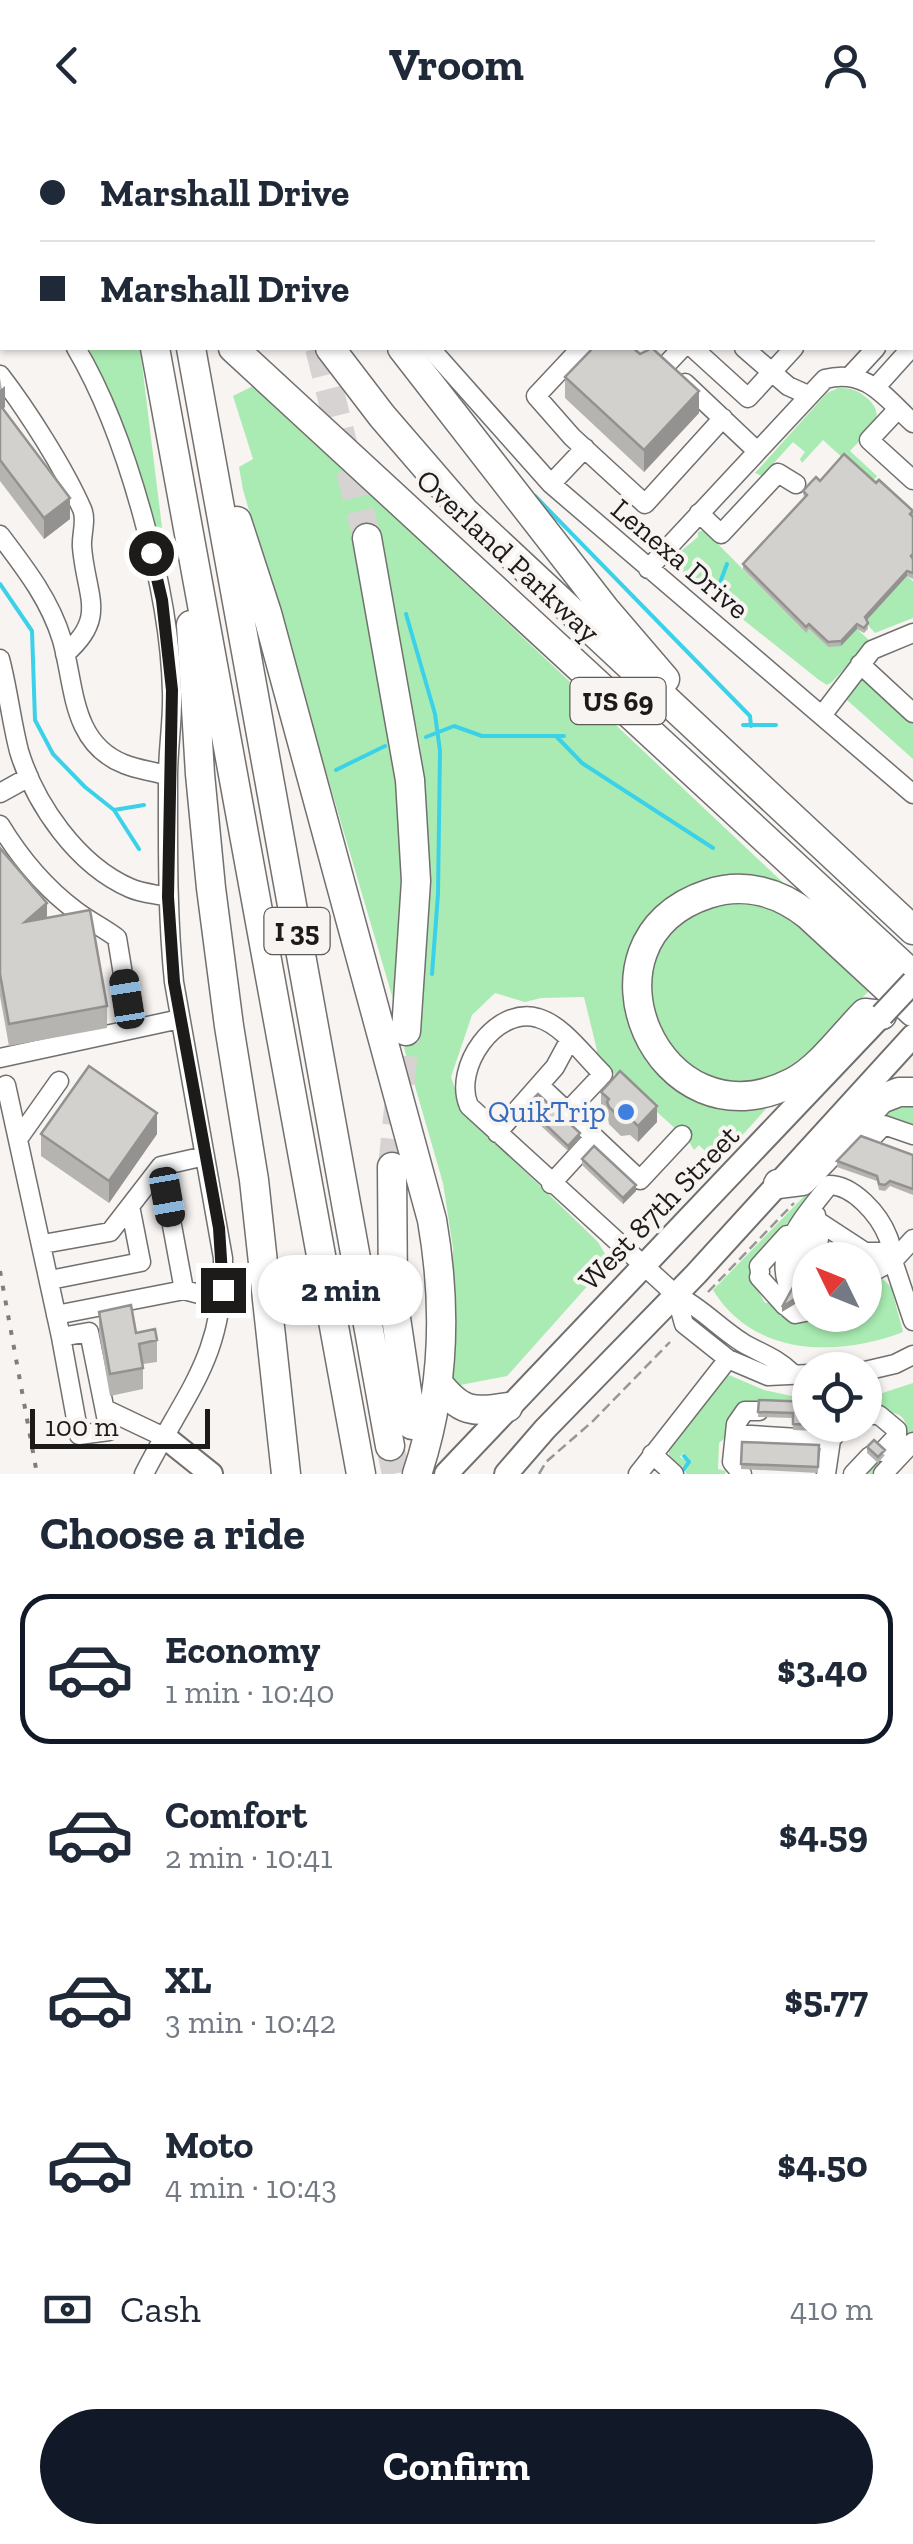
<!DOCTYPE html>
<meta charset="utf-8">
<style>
:root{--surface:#fff;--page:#f2f2f3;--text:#1f2937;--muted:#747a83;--line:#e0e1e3;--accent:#111827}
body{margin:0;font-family:"Zilla Slab",serif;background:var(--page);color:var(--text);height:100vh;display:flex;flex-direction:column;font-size:38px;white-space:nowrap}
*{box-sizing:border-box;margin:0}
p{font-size:32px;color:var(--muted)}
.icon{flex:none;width:55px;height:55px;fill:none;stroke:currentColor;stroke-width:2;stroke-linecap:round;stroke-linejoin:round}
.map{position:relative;height:1344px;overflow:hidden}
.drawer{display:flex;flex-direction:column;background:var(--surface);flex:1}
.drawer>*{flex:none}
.top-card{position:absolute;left:0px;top:0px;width:915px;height:220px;box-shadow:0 2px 8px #0004;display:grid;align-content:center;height:220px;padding:0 40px;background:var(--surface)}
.needle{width:65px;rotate:313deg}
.fabs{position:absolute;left:792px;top:1112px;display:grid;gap:20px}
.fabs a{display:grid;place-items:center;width:90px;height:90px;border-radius:50%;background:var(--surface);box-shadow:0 2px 8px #0004;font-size:50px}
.scale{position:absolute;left:30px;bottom:25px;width:180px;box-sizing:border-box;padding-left:10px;border:5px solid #1c1b1a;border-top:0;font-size:28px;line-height:35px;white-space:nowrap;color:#1c1b1a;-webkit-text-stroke:8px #f7f4f2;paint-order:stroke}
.end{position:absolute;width:45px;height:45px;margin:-22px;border:12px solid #1c1b1a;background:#fff;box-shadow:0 0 0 5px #fff}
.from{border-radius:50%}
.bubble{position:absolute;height:70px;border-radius:35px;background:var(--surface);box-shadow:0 2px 8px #0004;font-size:32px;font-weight:800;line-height:70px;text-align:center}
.car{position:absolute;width:30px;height:60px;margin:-30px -15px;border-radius:12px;box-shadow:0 0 8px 2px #0007;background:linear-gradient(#222 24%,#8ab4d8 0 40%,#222 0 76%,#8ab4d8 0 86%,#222 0)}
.top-card b{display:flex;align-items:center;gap:35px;height:95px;font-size:38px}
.top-card b+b{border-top:2px solid var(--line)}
.top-card i{width:25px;height:25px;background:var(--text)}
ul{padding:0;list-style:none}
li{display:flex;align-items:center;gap:30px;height:150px;margin:0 20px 15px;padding:0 20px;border:5px solid transparent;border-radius:30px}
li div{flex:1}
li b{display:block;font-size:38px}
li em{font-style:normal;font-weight:800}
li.current{border-color:var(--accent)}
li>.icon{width:90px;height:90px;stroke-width:1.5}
h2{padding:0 40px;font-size:45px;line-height:120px}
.pay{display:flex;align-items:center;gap:25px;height:110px;padding:0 40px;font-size:38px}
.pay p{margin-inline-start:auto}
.button{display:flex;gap:20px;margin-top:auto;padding:20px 40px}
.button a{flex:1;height:115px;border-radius:60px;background:var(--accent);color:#fff;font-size:40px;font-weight:800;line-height:115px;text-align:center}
header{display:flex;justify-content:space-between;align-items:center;height:130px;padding:0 40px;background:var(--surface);font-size:45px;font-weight:800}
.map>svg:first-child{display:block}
.green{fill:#a9ebb2}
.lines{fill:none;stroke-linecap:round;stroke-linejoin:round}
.stream{stroke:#3bd2e9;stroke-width:4}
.highway-tunnel{stroke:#d6d3d2;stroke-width:28;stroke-dasharray:28 14;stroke-linecap:butt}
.minor-casing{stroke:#72706e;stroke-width:21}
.major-casing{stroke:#72706e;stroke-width:26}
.highway-casing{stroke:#72706e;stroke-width:31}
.path{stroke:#999796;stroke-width:2.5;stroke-dasharray:10 5;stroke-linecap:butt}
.minor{stroke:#fff;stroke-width:18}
.major{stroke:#fff;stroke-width:22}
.highway{stroke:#fff;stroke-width:28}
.rail{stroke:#807e7c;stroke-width:4;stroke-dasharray:5 10;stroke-linecap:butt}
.major-bridge-casing{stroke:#72706e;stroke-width:26;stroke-linecap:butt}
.major-bridge{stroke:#fff;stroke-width:22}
.wall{fill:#b5b4b1}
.shaded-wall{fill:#949290}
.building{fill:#d3d1ce;stroke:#949290;stroke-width:2.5}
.route{stroke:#1c1b1a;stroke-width:12}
.shop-dot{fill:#3f7fe0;stroke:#f7f4f2;stroke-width:4}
.labels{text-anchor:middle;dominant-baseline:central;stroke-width:8;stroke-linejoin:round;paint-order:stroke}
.shield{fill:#f7f4f2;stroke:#5e5c5b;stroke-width:2.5}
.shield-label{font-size:28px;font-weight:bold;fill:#1c1b1a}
.street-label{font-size:30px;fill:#1c1b1a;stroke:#f7f4f2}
.shop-label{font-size:30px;fill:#366cbe;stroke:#f7f4f2;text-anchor:end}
</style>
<header><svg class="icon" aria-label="back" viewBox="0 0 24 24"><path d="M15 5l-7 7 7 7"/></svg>Vroom<svg class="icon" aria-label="person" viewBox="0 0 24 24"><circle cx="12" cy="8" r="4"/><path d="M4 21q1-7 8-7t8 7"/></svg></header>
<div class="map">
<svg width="913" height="1344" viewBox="0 0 913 1344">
<rect width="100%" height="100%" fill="#f7f4f2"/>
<path class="green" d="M 89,218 L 140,218 L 166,430 L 161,431 L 130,318 Z
M 255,255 L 793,762 L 753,753 L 658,787 C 646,833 612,904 659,941 C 669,949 753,967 772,972 L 722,1028 L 713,1029 L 699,1015 L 694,1020 L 688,1010 L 595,926 L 597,920 L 584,867 L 541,868 L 525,872 L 495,863 L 472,885 L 451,947 L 463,981 L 598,1112 L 607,1127 L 600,1142 L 507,1246 L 455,1256 L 449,1239 L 453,1118 L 443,1053 L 404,918 L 417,902 L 428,771 L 420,615 L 376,404 L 407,703 L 398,886 L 243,360 L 239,337 L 253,329 L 233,266 Z
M 838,258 C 851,258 858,260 868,269 C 890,289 865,305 850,321 L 877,346 L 872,353 L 879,348 L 910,377 L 913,392 L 823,310 L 802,333 L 800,329 L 805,322 L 793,312 L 762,346 L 755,343 L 827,263 Z
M 704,400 L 805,502 L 809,499 L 828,517 L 857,499 L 870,511 L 832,552 L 827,555 L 819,550 L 676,436 L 681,421 L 698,407 L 698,402 Z
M 907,446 L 913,451 L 913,488 L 875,503 L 865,492 Z
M 866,550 L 913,592 L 913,629 L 847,570 L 859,552 Z
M 737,767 L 791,784 L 870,860 C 830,899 782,966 718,954 C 704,951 688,939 675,933 L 644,859 C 664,800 676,787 737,767 Z
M 908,970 L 913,971 L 913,998 L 877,992 L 759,1125 C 744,1146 757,1157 765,1173 L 769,1173 L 788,1190 L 819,1188 L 826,1199 L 846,1185 L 865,1185 L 865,1153 L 882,1148 L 891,1157 L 903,1202 C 838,1227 754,1227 713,1160 L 888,980 L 907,977 Z
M 729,1245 L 764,1260 L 810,1270 L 810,1277 L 738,1277 L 733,1282 L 730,1304 L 719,1313 L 718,1339 L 726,1341 L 725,1344 L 686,1344 L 685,1340 L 689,1329 L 683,1323 L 680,1327 L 688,1332 L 680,1338 L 669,1326 L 669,1316 L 677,1312 L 678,1305 Z
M 913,1253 L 913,1303 L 874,1344 L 867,1344 L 906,1299 C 906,1281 890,1282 876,1281 L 876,1265 Z"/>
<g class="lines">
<path class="stream" d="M 535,366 L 750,586 L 751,596
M 0,454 L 32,501 L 35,590 L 53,624 L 85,657 L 114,680 L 139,719
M 724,470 L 718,458 L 727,434
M 406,484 L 435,584 L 440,621 L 438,764 L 432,844
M 743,595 L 776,595
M 556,606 L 582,633 L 713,718
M 426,607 L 454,596 L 482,606 L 564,606
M 336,640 L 385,616
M 114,680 L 144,675
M 683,1340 L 689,1332 L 684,1326"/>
<path class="highway-tunnel" d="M 319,218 L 367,408
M 392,1037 L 406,901
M 390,1316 L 396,1344"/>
<defs>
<path id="minor" d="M 293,0 L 294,2
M 594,0 L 597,2
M 423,2 L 427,0
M 462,2 L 464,0
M 511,2 L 513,0
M 714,2 L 717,0
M 912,95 L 913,95
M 0,111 L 2,113
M 912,178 L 913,177
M 76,218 C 127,304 170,462 172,562 C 173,590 168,618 168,646 C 168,715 167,783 174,852 L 223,1128 C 224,1228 186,1261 144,1344
M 430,218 L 551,354 L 913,664
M 581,218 L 536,266 L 572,307 L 645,374 L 723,288
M 693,218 L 748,268 L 794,218
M 744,218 L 788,256 L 808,265
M 666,235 L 682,218
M 0,245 C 27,280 64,338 82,379 C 87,390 81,405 82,417 C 86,467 108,487 65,524
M 851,245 L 876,218
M 685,253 L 757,321
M 875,258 L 911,218
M 898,279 L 869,310 L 913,350
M 551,354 L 585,318
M 699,383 L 721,404 L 778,343 L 796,354
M 0,405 C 25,438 50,470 62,510 C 75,556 71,613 124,634 C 138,640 154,641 168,646
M 648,439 L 825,249 C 866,238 885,267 913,293
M 0,529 C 8,559 11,590 19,621 C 35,674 77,735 130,758 C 141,763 155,764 168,767
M 860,534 L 913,583
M 823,584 L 872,520 L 913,503
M 0,663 L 29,647
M 0,695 C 20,728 45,758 76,781 C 89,791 104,798 117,808 L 132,899
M 0,928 L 180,889
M 6,955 L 61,1207
M 539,955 L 640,1050 L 682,1005
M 567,982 L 603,944 C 585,927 563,895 538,888 C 496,875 452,938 469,976 L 676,1165 C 702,1178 719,1198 743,1213 C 762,1224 775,1227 792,1243
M 497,1003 L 555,937 L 569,911
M 18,1009 L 59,951
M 867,1013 L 884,995 L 913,1005
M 551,1054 L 594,1007
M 816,1090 L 865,1122 L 891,1122
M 43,1114 L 110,1102 L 161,1036
M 815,1130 L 819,1109 L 816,1085
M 760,1142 L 759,1136 L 787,1105
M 865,1146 L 893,1131 L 913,1191
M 759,1147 L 785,1176
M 803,1147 L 801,1127 L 810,1090
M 50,1150 L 141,1132 L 130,1076
M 184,1160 L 161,1036 L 205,1026
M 792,1164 C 769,1122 804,1088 829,1055 C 853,1055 879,1084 888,1107 C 891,1114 892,1124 893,1131 L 913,1109
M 676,1165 L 684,1194 L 728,1229 L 768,1246 L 810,1244
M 788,1178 L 795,1184 L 810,1181
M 56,1185 L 184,1160 L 222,1170
M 89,1202 L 109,1301 L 79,1305 L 61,1207 Z
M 865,1241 L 895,1234 L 913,1225
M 105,1279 L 166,1308
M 865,1285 L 879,1285 L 897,1300 L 897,1306 L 882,1322
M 735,1304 L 831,1310
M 652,1324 L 674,1344
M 638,1344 L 728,1229
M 742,1344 L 732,1332 L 736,1294 L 745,1281 L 759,1281
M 826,1344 L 831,1310 L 843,1295
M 853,1344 L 870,1326
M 883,1344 L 913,1312"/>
<path id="major" d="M 166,1308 L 211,1344
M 446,1344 L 882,885
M 506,1344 L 545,1299 L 696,1144 L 913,906"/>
<path id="highway" d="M 115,0 L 115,2
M 152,0 L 152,2
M 211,0 L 213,2
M 266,0 L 267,2
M 0,1 L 2,3
M 155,218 L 361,1344
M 191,218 L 390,1316
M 233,218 L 913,845
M 330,218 L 382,286 L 464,381 L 913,800
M 402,218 L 605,479 L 665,549
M 237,391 L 267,483 L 432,1090 C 447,1176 445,1261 417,1344
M 367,408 L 410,650 L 416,751 L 406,901
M 191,495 L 200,644 L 211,758 L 229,896 L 254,1050 L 286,1344
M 882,885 L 865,883 C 843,905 820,938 793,952 C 658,1022 567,810 708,764 C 744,752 779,762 808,785 L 913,882
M 392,1037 L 393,1168 L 412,1295
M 778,1054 L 802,1051 L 881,969 L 899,962 L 913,962
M 438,1253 C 461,1282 472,1283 508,1277"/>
</defs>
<use href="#minor" class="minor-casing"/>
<use href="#major" class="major-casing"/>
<use href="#highway" class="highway-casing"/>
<path class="path" d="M 708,1162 L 794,1073
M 539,1344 L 546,1332 L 593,1291 L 670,1212"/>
<use href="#minor" class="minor"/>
<use href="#major" class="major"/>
<use href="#highway" class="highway"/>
<path class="rail" d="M 0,1141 L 37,1344"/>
<defs>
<path id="major-bridge" d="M 882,885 L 913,852"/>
</defs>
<use href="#major-bridge" class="major-bridge-casing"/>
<use href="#major-bridge" class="major-bridge"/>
</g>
<path class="wall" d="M 634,0 L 661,0 L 659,2 L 637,2 Z
M 565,247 L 699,283 L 644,342 L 565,268 Z
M 0,248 L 5,277 L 3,279 L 70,389 L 44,409 L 0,351 Z
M 820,351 L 876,353 L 913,381 L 913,449 L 907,446 L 867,490 L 868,499 L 864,503 L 857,499 L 841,516 L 828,517 L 809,499 L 806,503 L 743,439 L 743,434 L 804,368 L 803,361 Z
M 0,718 L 107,876 L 107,898 L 9,916 L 0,866 Z
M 601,962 L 657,992 L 638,1012 L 630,1005 L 621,1006 L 609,994 L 607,983 L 601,978 Z
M 526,976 L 580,1008 L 568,1021 L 526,982 Z
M 41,1004 L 157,1004 L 109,1073 L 41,1026 Z
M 913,1025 L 913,1065 L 890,1056 L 885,1061 L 879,1060 L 877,1051 L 837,1037 L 837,1031 Z
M 582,1029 L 636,1061 L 623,1074 L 582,1035 Z
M 99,1182 L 136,1203 L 157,1210 L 157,1232 L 143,1234 L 143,1259 L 110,1266 L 99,1203 Z
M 759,1270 L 810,1272 L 818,1295 L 817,1301 L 793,1300 L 793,1288 L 758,1287 Z
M 742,1312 L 819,1315 L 818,1343 L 741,1339 Z
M 867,1317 L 885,1325 L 878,1333 L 867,1323 Z"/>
<path class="shaded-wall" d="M 827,0 L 846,0 L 844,2 L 825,2 Z
M 5,256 L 5,277 L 0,281 L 0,260 Z
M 699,261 L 699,283 L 644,342 L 644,320 Z
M 70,368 L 70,389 L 44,409 L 44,388 Z
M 907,441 L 907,446 L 865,492 L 865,487 Z
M 857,494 L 857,499 L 841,516 L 841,511 Z
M 47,773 L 47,795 L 25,792 Z
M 657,976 L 657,992 L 638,1012 L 638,996 Z
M 157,983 L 157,1004 L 109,1073 L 109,1051 Z
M 580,1003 L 580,1008 L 568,1021 L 568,1016 Z
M 636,1055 L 636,1061 L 623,1074 L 623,1068 Z
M 810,1159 L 810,1165 L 782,1182 L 782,1177 Z"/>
<path class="building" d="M 739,0 L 827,0 L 825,2 L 742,2 Z
M 867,0 L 913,0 L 913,49 L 912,2 L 864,2 Z
M 593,218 L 633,218 L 640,224 L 652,218 L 699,261 L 644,320 L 565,247 Z
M 0,275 L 70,368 L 44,388 L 0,330 Z
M 844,324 L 876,353 L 879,350 L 913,381 L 910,384 L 913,387 L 913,424 L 911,426 L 913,429 L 913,443 L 907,441 L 865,487 L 868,493 L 864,498 L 857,494 L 841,511 L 828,512 L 809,494 L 806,497 L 743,434 L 807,365 L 803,361 L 813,350 L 816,347 L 820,351 Z
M 0,718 L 47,773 L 25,792 L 90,780 L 107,876 L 9,894 L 0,844 Z
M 89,936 L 157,983 L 109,1051 L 41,1004 Z
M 620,941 L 657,976 L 638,996 L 630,988 L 621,989 L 609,977 L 607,972 L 609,969 L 601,962 Z
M 538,964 L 580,1003 L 568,1016 L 526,976 Z
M 861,1006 L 913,1025 L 913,1059 L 890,1051 L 885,1055 L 879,1054 L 877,1046 L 837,1031 Z
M 594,1016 L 636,1055 L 623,1068 L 582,1029 Z
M 810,1131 L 810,1159 L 782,1177 L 807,1132 Z
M 131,1175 L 136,1203 L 155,1199 L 157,1210 L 139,1214 L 143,1238 L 110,1244 L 99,1182 Z
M 759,1270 L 810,1272 L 810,1295 L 817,1295 L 793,1294 L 793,1283 L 758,1282 Z
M 874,1310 L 885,1320 L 878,1327 L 867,1317 Z
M 742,1312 L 819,1315 L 818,1337 L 741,1334 Z"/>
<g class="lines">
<path class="route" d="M 151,423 L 162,470 L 172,560 L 168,767 L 174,852 L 219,1098 L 223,1160"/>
</g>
<circle class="shop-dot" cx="626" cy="982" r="10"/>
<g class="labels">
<g class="shield">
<rect x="570.5" y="548" width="95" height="46" rx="8"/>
<rect x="264.5" y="778" width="65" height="46" rx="8"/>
</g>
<g class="shield-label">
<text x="618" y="571">US 69</text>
<text x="297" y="801">I 35</text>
</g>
<g class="street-label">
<text transform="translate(508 426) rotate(43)">Overland Parkway</text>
<text transform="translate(680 429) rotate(40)">Lenexa Drive</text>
<text transform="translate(659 1078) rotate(-46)">West 87th Street</text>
</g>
<g class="shop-label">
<text x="606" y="982">QuikTrip</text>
</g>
</g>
</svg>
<div class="fabs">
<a><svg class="needle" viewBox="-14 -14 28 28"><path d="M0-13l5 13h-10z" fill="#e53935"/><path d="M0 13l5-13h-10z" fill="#747a83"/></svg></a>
<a><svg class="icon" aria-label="locate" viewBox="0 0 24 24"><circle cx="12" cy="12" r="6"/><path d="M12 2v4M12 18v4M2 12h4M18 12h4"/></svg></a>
</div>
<div class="scale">100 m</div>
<i class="end from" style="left:151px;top:423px"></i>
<i class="end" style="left:223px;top:1160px"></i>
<div class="bubble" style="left:258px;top:1125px;width:165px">2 min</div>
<i class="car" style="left:127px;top:869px;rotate:351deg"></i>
<i class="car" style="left:167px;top:1067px;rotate:170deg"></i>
<div class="top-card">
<b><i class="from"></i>Marshall Drive</b>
<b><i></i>Marshall Drive</b>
</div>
</div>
<section class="drawer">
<h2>Choose a ride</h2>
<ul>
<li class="current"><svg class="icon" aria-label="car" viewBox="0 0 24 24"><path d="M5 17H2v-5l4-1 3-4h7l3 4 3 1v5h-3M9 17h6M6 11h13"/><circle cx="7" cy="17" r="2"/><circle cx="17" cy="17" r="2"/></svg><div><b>Economy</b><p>1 min · 10:40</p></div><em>$3.40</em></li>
<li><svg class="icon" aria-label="car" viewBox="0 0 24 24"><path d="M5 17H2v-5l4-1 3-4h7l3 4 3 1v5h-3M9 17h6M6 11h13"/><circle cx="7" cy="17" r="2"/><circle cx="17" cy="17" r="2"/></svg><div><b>Comfort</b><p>2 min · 10:41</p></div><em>$4.59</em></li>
<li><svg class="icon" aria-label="car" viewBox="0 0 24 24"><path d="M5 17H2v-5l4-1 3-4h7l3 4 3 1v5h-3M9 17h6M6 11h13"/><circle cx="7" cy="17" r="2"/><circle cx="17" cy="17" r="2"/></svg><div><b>XL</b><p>3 min · 10:42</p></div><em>$5.77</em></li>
<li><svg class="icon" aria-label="car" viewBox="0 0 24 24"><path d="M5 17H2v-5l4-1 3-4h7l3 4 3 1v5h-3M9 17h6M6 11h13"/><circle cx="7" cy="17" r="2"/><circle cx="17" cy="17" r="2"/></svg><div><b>Moto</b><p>4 min · 10:43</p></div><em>$4.50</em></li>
</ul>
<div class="pay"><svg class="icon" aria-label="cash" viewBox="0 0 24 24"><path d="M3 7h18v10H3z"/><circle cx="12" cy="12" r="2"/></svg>Cash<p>410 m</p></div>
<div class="button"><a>Confirm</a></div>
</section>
